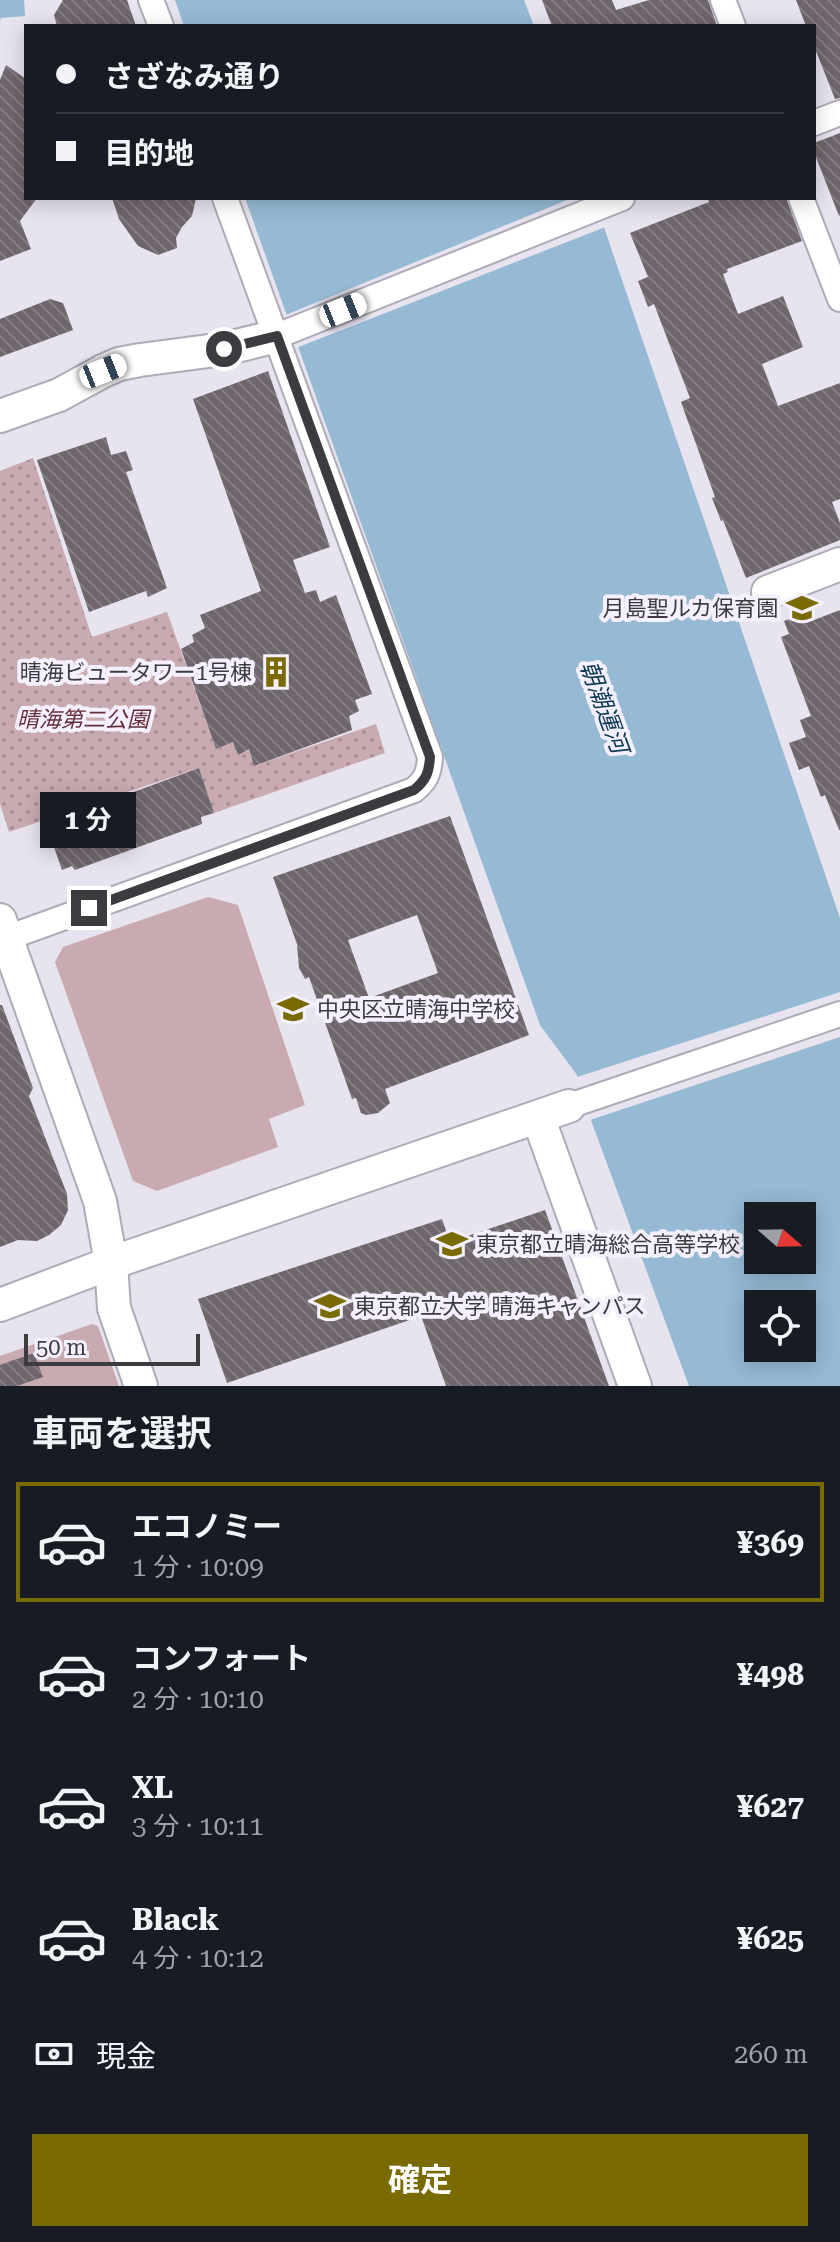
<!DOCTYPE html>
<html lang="ja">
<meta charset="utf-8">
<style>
:root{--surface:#171b24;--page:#242831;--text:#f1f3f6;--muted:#9ea1a6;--line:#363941;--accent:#7a6a02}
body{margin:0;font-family:"Roboto Serif","Noto Sans JP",serif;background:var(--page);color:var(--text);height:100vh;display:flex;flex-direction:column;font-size:30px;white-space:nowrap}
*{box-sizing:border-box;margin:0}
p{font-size:26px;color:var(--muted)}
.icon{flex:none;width:44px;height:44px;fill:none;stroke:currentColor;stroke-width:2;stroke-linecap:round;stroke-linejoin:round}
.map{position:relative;height:1386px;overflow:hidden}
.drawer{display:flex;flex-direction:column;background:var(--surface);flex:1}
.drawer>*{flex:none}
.hud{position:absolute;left:24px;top:24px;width:792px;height:176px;border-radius:0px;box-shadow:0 4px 20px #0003;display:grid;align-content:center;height:176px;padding:0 32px;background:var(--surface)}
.needle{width:52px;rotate:110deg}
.tools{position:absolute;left:744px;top:1202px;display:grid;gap:16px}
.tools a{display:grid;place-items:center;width:72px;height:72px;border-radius:0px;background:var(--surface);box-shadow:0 4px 20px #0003;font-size:40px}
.scale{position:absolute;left:24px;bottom:20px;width:176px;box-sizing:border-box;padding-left:8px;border:4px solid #3d3b40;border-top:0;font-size:22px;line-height:28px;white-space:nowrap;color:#3d3b40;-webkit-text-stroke:6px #f5f0fd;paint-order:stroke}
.end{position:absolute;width:36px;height:36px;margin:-18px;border:10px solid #3d3b40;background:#fff;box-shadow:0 0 0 4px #fff}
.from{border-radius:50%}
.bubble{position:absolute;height:56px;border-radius:0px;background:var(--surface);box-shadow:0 4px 20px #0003;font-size:26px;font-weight:700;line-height:56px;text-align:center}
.car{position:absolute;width:24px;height:48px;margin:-24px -12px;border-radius:10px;box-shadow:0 0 6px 2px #0007;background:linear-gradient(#fff 24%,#345 0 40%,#fff 0 76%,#345 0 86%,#fff 0)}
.hud b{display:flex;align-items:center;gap:28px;height:76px;font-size:30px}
.hud b+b{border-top:2px solid var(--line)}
.hud i{width:20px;height:20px;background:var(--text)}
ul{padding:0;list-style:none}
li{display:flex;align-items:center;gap:24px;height:120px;margin:0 16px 12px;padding:0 16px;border:4px solid transparent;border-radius:0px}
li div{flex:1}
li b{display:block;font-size:30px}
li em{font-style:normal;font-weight:700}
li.current{border-color:var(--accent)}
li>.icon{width:72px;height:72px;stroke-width:1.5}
h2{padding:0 32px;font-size:36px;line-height:96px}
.pay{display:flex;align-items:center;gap:20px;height:88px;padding:0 32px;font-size:30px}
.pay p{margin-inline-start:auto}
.action{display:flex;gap:16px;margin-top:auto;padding:16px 32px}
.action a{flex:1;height:92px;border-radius:0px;background:var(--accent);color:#fff;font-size:32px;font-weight:700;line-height:92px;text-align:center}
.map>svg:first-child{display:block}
.green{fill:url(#green-dots)}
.pitch{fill:#c9aab0}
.water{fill:#96bad4;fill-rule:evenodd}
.pier{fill:#e7e3ef}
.building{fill:url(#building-back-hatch);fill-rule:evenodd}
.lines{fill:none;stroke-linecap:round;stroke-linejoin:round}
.street-casing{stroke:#aeaab6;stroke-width:28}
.secondary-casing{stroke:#aeaab6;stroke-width:36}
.street{stroke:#fff;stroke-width:24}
.secondary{stroke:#fff;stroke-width:32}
.route{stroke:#3d3b40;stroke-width:10}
.labels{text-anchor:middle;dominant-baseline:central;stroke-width:8;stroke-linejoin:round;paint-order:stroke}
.poi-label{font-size:22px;fill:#3d3b40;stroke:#f5f0fd;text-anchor:start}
.park-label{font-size:22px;font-style:italic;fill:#662c3b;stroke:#f5f0fd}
.water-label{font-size:24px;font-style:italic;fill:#0d3a56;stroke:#f5f0fd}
</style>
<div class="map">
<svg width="840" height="1386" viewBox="0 0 840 1386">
<defs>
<pattern id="green-dots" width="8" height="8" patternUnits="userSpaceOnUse" patternTransform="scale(2)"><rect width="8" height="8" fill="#c9aab0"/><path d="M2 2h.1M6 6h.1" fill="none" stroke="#a48c91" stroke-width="1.8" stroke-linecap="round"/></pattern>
<pattern id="building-back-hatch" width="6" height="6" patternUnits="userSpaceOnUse" patternTransform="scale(2)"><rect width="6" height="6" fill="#6f656c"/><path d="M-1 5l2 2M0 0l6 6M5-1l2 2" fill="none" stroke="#847d82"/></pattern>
</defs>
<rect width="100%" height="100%" fill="#e7e3ef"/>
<path class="green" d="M 33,458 L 92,637 L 167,612 L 216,749 L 233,742 L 238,754 L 249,749 L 254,766 L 376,724 L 385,753 L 214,813 L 199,768 L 9,832 L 0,804 L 0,471 Z"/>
<path class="pitch" d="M 208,897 L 238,905 L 305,1105 L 269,1119 L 278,1147 L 157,1191 L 133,1181 L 55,962 L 63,947 Z
M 92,1324 L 98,1326 L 119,1386 L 0,1386 L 0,1356 Z"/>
<path class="water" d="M 0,0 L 24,0 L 25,16 L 1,18 L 0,21 Z
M 175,0 L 524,0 L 534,26 L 184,26 Z
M 245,198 L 594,198 L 840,918 L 840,1386 L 689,1386 L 592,1123 L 577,1075 L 540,1025 ZM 758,1216 L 802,1216 L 802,1260 L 758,1260 ZM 758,1304 L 802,1304 L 802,1348 L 758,1348 Z"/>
<path class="pier" d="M 572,198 L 598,198 L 608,226 L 296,348 L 283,316 Z
M 840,992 L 840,1037 L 587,1121 L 574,1078 Z"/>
<path class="building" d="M 63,0 L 127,0 L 136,26 L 57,26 L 54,15 Z
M 542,0 L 612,0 L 616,10 L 649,0 L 708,0 L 717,26 L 552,26 Z
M 796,0 L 840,0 L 840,98 L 835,99 L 814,46 L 814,26 L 806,26 Z
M 6,65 L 26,79 L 26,198 L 37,198 L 20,221 L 31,249 L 0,261 L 0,80 Z
M 840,133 L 840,215 L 839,216 L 814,152 L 814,143 Z
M 112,198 L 196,198 L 192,216 L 182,227 L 176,238 L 177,248 L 158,255 L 138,246 L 119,219 Z
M 708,198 L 786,198 L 802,241 L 727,269 L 728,272 L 723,274 L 738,314 L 783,296 L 803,347 L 762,364 L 778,406 L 840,383 L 840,499 L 832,502 L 840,523 L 840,540 L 746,578 L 723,520 L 721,521 L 712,498 L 715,497 L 681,402 L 690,398 L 654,304 L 648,307 L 638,281 L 648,277 L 630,233 L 709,202 Z
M 50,299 L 63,303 L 73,330 L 0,357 L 0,319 Z
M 268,371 L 330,547 L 293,560 L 305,593 L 316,590 L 320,602 L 336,595 L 372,694 L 355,700 L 359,711 L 349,716 L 352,730 L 254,766 L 249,749 L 238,755 L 233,742 L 216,749 L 181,649 L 194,642 L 192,635 L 205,628 L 200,615 L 261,591 L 193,399 Z
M 106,437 L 111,455 L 126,451 L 133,470 L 126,472 L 167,588 L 148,597 L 146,591 L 89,612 L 37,460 Z
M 840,610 L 840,830 L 839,830 L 825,795 L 821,797 L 809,766 L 799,770 L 789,743 L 806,737 L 800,720 L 811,716 L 781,637 L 789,634 L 784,621 L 811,611 L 814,620 Z
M 199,768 L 214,813 L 201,817 L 202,824 L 75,870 L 72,866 L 62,870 L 46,824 Z
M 450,816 L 529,1035 L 385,1089 L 390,1103 L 378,1113 L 366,1115 L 361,1113 L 356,1098 L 352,1099 L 309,977 L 305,979 L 299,968 L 297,944 L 273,877 ZM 417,915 L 438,973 L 369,998 L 348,940 Z
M 0,1005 L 2,1005 L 33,1088 L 29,1096 L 67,1194 L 68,1210 L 61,1225 L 49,1235 L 37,1241 L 18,1240 L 0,1247 Z
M 545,1210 L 609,1386 L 446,1386 L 421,1316 L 227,1383 L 198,1299 L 442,1219 L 450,1242 Z
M 34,1353 L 43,1377 L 17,1386 L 0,1386 L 0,1365 Z"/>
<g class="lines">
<defs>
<path id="street" d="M 151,0 L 161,26
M 723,0 L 733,26
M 814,123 L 840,113
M 801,198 L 840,299
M 277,336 L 622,198
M 7,938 L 414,790 C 426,780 429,773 430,757 L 225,198
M 569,1106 L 840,1014"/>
<path id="secondary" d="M 0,416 L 59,395 L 103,371 L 119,364 L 140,360 L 224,349 L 277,336
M 768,592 L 840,564
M 0,920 L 100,1201 L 111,1263 L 114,1308 L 141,1386
M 538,1117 L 635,1386
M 0,1305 L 111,1263 L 569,1106"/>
</defs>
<use href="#street" class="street-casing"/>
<use href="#secondary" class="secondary-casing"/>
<use href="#street" class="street"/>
<use href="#secondary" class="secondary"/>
</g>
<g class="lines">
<path class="route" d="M 89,908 L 414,790 C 426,780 429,773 430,757 L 277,336 L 224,349"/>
</g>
<defs>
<symbol id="school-bare" viewBox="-9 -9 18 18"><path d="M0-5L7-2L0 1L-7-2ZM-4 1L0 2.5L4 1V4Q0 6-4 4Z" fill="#7a6a02" stroke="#f5f0fd" stroke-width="2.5" paint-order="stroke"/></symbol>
<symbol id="building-bare" viewBox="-9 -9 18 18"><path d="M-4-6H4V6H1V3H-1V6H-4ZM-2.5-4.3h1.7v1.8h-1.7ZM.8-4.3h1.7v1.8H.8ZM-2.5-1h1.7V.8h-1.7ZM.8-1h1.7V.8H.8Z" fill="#7a6a02" stroke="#f5f0fd" stroke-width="2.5" paint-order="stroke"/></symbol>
<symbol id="university-bare" viewBox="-9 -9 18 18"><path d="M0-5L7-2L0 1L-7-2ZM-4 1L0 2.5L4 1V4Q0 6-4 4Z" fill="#7a6a02" stroke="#f5f0fd" stroke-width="2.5" paint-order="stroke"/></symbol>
</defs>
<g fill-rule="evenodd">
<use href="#school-bare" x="780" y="586" width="44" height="44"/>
<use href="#building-bare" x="254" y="650" width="44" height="44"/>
<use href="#school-bare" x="271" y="987" width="44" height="44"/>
<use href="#school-bare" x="430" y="1222" width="44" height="44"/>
<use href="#university-bare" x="308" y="1284" width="44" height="44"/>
</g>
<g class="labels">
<g class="poi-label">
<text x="778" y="608" text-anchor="end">月島聖ルカ保育園</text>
<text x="252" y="672" text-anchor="end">晴海ビュータワー1号棟</text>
<text x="317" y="1009">中央区立晴海中学校</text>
<text x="476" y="1244">東京都立晴海総合高等学校</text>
<text x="354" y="1306">東京都立大学 晴海キャンパス</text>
</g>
<g class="park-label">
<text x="83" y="719">晴海第二公園</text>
</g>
<g class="water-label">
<text transform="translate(604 707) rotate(70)">朝潮運河</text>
</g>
</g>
</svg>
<div class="tools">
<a><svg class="needle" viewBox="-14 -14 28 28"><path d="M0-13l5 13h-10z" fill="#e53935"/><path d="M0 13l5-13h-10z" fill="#9ea1a6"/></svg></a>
<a><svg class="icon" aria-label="locate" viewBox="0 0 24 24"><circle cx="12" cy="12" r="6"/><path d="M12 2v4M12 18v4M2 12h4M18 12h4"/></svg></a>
</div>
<div class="scale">50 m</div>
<i class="end from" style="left:224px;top:349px"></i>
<i class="end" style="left:89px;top:908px"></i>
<div class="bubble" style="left:40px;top:792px;width:96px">1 分</div>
<i class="car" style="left:343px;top:310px;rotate:68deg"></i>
<i class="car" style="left:103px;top:371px;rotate:68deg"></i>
<div class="hud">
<b><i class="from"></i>さざなみ通り</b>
<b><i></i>目的地</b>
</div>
</div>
<section class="drawer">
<h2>車両を選択</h2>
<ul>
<li class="current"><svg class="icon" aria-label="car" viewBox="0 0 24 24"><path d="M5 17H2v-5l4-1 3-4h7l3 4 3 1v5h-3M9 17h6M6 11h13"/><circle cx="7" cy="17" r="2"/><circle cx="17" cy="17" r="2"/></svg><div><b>エコノミー</b><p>1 分 · 10:09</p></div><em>¥369</em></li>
<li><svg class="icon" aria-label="car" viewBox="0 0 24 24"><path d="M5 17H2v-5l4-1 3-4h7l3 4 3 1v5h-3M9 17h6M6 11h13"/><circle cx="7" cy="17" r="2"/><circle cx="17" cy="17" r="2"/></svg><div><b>コンフォート</b><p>2 分 · 10:10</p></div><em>¥498</em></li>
<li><svg class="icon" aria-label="car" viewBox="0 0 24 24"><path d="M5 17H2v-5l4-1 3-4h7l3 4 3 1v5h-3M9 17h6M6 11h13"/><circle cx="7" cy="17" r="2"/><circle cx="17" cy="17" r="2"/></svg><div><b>XL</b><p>3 分 · 10:11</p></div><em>¥627</em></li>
<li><svg class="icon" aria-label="car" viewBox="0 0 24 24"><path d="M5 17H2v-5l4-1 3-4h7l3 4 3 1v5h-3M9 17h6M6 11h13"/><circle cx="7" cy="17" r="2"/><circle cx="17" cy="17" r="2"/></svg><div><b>Black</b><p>4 分 · 10:12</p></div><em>¥625</em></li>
</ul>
<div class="pay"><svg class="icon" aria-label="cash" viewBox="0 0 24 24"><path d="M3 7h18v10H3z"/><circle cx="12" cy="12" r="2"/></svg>現金<p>260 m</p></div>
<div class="action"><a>確定</a></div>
</section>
